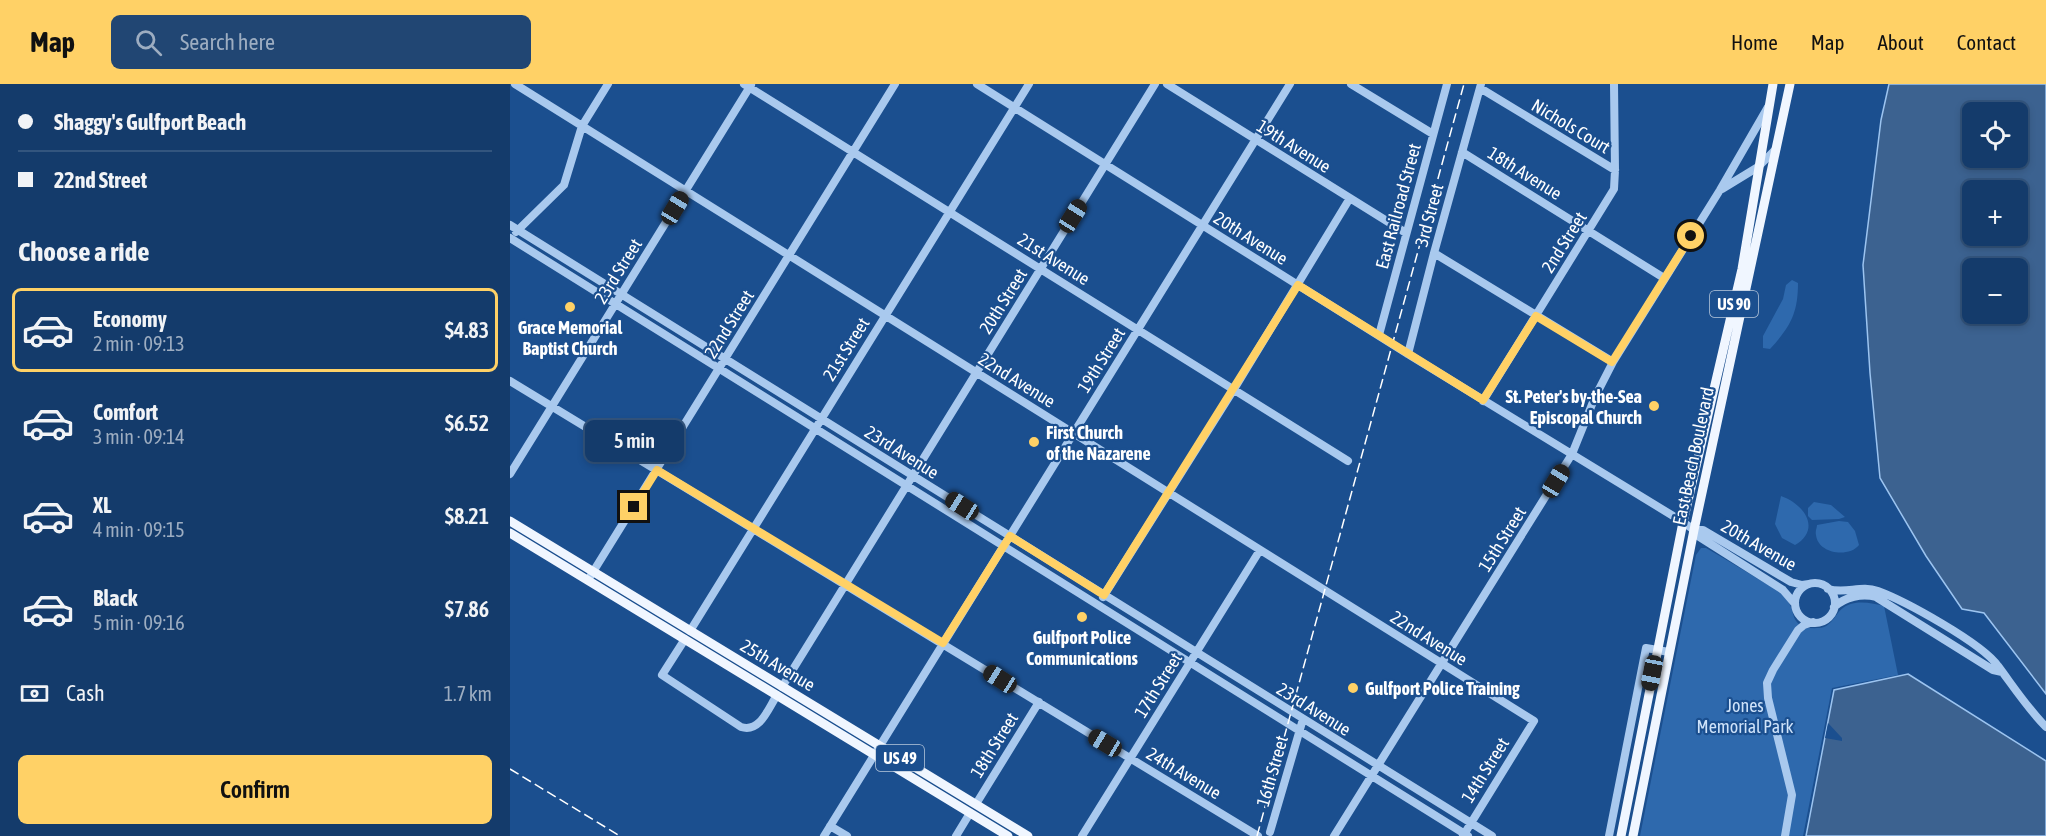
<!DOCTYPE html>
<meta charset="utf-8">
<style>
:root{--surface:#143b6b;--page:#214673;--text:#f1f3f6;--muted:#9dadc1;--line:#33557e;--accent:#ffd166}
body{margin:0;font-family:"Asap Condensed",sans-serif;background:var(--page);color:var(--text);height:100vh;display:flex;flex-direction:column;font-size:22px;white-space:nowrap}
*{box-sizing:border-box;margin:0}
p{font-size:20px;color:var(--muted)}
.icon{flex:none;width:33px;height:33px;fill:none;stroke:currentColor;stroke-width:2;stroke-linecap:round;stroke-linejoin:round}
.map{position:relative;flex:1;overflow:hidden}
.details{display:flex;flex-direction:column;background:var(--surface);width:510px}
.details>*{flex:none}
.hud{display:grid;align-content:center;height:132px;padding:0 18px;background:var(--surface)}
.buttons{position:absolute;left:1452px;top:18px;display:grid;gap:12px}
.buttons a{display:grid;place-items:center;width:66px;height:66px;border-radius:9px;background:var(--surface);box-shadow:0 3px 9px #0003,0 0 0 2px var(--line);font-size:30px}
.end{position:absolute;width:27px;height:27px;margin:-14px;border:8px solid #ffd166;background:#111;box-shadow:0 0 0 3px #111}
.from{border-radius:50%}
.bubble{position:absolute;height:42px;border-radius:9px;background:var(--surface);box-shadow:0 3px 9px #0003,0 0 0 2px var(--line);font-size:20px;font-weight:600;line-height:42px;text-align:center}
.car{position:absolute;width:18px;height:36px;margin:-18px -9px;border-radius:8px;box-shadow:0 0 4px 2px #0007;background:linear-gradient(#222 24%,#8ab4d8 0 40%,#222 0 76%,#8ab4d8 0 86%,#222 0)}
.hud b{display:flex;align-items:center;gap:21px;height:57px;font-size:22px}
.hud b+b{border-top:2px solid var(--line)}
.hud i{width:15px;height:15px;background:var(--text)}
ul{padding:0;list-style:none}
li{display:flex;align-items:center;gap:18px;height:84px;margin:0 12px 9px;padding:0 6px;border:3px solid transparent;border-radius:9px}
li div{flex:1}
li b{display:block;font-size:22px}
li em{font-style:normal;font-weight:600}
li.on{border-color:var(--accent)}
li>.icon{width:54px;height:54px;stroke-width:1.5}
h2{padding:0 18px;font-size:27px;line-height:72px}
.pay{display:flex;align-items:center;gap:15px;height:66px;padding:0 18px;font-size:22px}
.pay p{margin-inline-start:auto}
.primary-button{display:flex;gap:12px;margin-top:auto;padding:12px 18px}
.primary-button a{flex:1;height:69px;border-radius:9px;background:var(--accent);color:#111;font-size:24px;font-weight:600;line-height:69px;text-align:center}
header{display:flex;align-items:center;gap:36px;box-sizing:border-box;height:84px;padding:0 30px;background:var(--accent);color:#111}
header strong{font-size:28px}
nav{display:flex;gap:33px;margin-inline-start:auto;font-size:21px}
.search{width:420px;height:54px;background:var(--page);display:flex;align-items:center;gap:15px;box-sizing:border-box;padding:0 21px;border-radius:9px;color:var(--muted);font-size:22px}
main{display:flex;flex:1;min-height:0}
.map>svg:first-child{display:block}
.green{fill:#2e69ad}
.water{fill:#3c6290;stroke:#9cc4f0;stroke-width:1.5;fill-rule:evenodd}
.pier{fill:#1b4f8f}
.lines{fill:none;stroke-linecap:round;stroke-linejoin:round}
.minor{stroke:#a9c9ee;stroke-width:8}
.major{stroke:#f0f6ff;stroke-width:9}
.rail{stroke:#fff;stroke-width:1.5;stroke-dasharray:10 4.5;stroke-linecap:butt}
.route{stroke:#ffd166;stroke-width:8}
.poi-dot{fill:#ffd166;stroke:#1b4f8f;stroke-width:2}
.labels{text-anchor:middle;dominant-baseline:central;stroke-width:4.5;stroke-linejoin:round;paint-order:stroke}
.shield{fill:#1b4f8f;stroke:#bbcadd;stroke-width:1.5}
.shield-label{font-size:16px;font-weight:bold;fill:#fff}
.street-label{font-size:18px;fill:#fff;stroke:#1b4f8f}
.poi-label{font-size:18px;font-weight:bold;fill:#fff;stroke:#1b4f8f}
.park-label{font-size:18px;fill:#cfe3fa;stroke:#1b4f8f}
</style>
<header>
<strong>Map</strong>
<div class="search"><svg class="icon" aria-label="search" viewBox="0 0 24 24"><circle cx="10" cy="10" r="6"/><path d="M15 15l6 6"/></svg>Search here</div>
<nav><a>Home</a><a>Map</a><a>About</a><a>Contact</a></nav>
</header>
<main>
<section class="details">
<div class="hud">
<b><i class="from"></i>Shaggy's Gulfport Beach</b>
<b><i></i>22nd Street</b>
</div>
<h2>Choose a ride</h2>
<ul>
<li class="on"><svg class="icon" aria-label="car" viewBox="0 0 24 24"><path d="M5 17H2v-5l4-1 3-4h7l3 4 3 1v5h-3M9 17h6M6 11h13"/><circle cx="7" cy="17" r="2"/><circle cx="17" cy="17" r="2"/></svg><div><b>Economy</b><p>2 min · 09:13</p></div><em>$4.83</em></li>
<li><svg class="icon" aria-label="car" viewBox="0 0 24 24"><path d="M5 17H2v-5l4-1 3-4h7l3 4 3 1v5h-3M9 17h6M6 11h13"/><circle cx="7" cy="17" r="2"/><circle cx="17" cy="17" r="2"/></svg><div><b>Comfort</b><p>3 min · 09:14</p></div><em>$6.52</em></li>
<li><svg class="icon" aria-label="car" viewBox="0 0 24 24"><path d="M5 17H2v-5l4-1 3-4h7l3 4 3 1v5h-3M9 17h6M6 11h13"/><circle cx="7" cy="17" r="2"/><circle cx="17" cy="17" r="2"/></svg><div><b>XL</b><p>4 min · 09:15</p></div><em>$8.21</em></li>
<li><svg class="icon" aria-label="car" viewBox="0 0 24 24"><path d="M5 17H2v-5l4-1 3-4h7l3 4 3 1v5h-3M9 17h6M6 11h13"/><circle cx="7" cy="17" r="2"/><circle cx="17" cy="17" r="2"/></svg><div><b>Black</b><p>5 min · 09:16</p></div><em>$7.86</em></li>
</ul>
<div class="pay"><svg class="icon" aria-label="cash" viewBox="0 0 24 24"><path d="M3 7h18v10H3z"/><circle cx="12" cy="12" r="2"/></svg>Cash<p>1.7 km</p></div>
<div class="primary-button"><a>Confirm</a></div>
</section>
<div class="map">
<svg width="1536" height="752" viewBox="0 0 1536 752">
<rect width="100%" height="100%" fill="#1b4f8f"/>
<path class="green" d="M 1282,196 L 1288,199 C 1288,230 1280,243 1260,265 L 1253,264 L 1253,252 L 1273,215 L 1276,201 Z
M 1271,412 C 1294,420 1312,445 1285,461 L 1272,454 L 1265,440 Z
M 1304,418 L 1321,421 L 1335,433 L 1329,435 L 1302,436 L 1298,432 L 1298,424 Z
M 1329,437 L 1338,438 L 1345,447 L 1349,461 C 1339,474 1308,470 1306,451 C 1305,447 1307,444 1307,441 Z
M 1191,464 L 1196,464 C 1215,475 1234,486 1253,498 C 1259,501 1267,505 1273,510 C 1289,525 1275,546 1309,544 C 1322,543 1324,531 1333,524 C 1344,515 1362,519 1374,522 L 1388,591 L 1322,604 L 1293,752 L 1130,752 L 1186,471 Z"/>
<path class="water" d="M 1379,0 L 1536,0 L 1536,610 L 1474,529 L 1452,525 L 1416,472 L 1370,394 L 1360,289 L 1353,181 L 1371,36 ZM 1462,28 L 1508,28 L 1508,74 L 1462,74 ZM 1462,106 L 1508,106 L 1508,152 L 1462,152 ZM 1462,184 L 1508,184 L 1508,230 L 1462,230 Z
M 1398,590 L 1536,677 L 1536,752 L 1296,752 L 1324,606 Z"/>
<path class="pier" d="M 1318,639 L 1332,654 L 1332,657 L 1315,654 Z"/>
<g class="lines">
<path class="minor" d="M 5,0 L 1024,637 L 953,752
M 234,0 L 838,377
M 467,0 L 898,270 L 1173,438 L 1184,446 L 1188,452 L 1273,506 L 1285,520
M 657,0 L 896,149
M 841,0 L 923,50
M 970,4 L 1105,86
M 952,68 L 1154,194
M 1212,105 L 1248,83 L 1266,65
M 0,141 L 982,752
M 6,148 L 54,101 L 72,42 L 98,0
M 0,154 L 958,752
M 924,169 L 1103,278
M 869,251 L 937,0
M 898,270 L 924,169 L 971,0
M 0,297 L 748,752
M 973,317 L 1104,105 L 1105,86 L 1104,0
M 0,390 L 241,1
M 1184,446 L 1193,446 L 1281,498 L 1292,501 L 1299,500
M 78,496 L 385,0
M1285 519a20 20 0 1 1 40 0a20 20 0 1 1-40 0Z
M 1318,505 C 1336,510 1351,501 1368,507 C 1395,517 1472,559 1488,582 C 1503,602 1518,625 1536,643
M 593,513 L 724,305 L 840,114
M 1324,523 C 1335,513 1352,509 1366,513 L 1483,586 L 1492,588
M 180,547 L 519,0
M 175,555 L 152,591 L 231,643 C 250,649 258,625 267,611
M 272,603 L 645,0
M 466,720 L 529,618
M 320,742 L 337,752
M 760,748 L 793,635
M 314,752 L 780,0
M 446,752 L 460,729
M 572,752 L 750,466
M 824,752 L 1062,370 L 1085,313 L 1103,278 L 1210,106 L 1258,23
M 1099,752 L 1136,564 L 1159,568
M 1275,752 L 1282,711 L 1258,614 L 1257,599 L 1263,586 L 1288,546 L 1294,541 L 1303,538"/>
<path class="major" d="M 0,437 L 518,752
M 0,449 L 498,752
M 1111,752 L 1173,438 L 1232,185 L 1263,0
M 1123,752 L 1184,446 L 1280,0"/>
<path class="rail" d="M 0,685 L 110,752
M 747,752 L 954,0"/>
</g>
<g class="lines">
<path class="route" d="M 124,423 L 147,386 L 433,559 L 500,452 L 594,511 L 788,201 L 973,316 L 1026,232 L 1102,278 L 1181,152"/>
</g>
<g class="poi-dot">
<circle cx="60" cy="223" r="6"/>
<circle cx="1144" cy="322" r="6"/>
<circle cx="524" cy="358" r="6"/>
<circle cx="572" cy="533" r="6"/>
<circle cx="843" cy="604" r="6"/>
</g>
<g class="labels">
<g class="shield">
<rect x="1200" y="207" width="48" height="26" rx="4.5"/>
<rect x="366" y="661" width="48" height="26" rx="4.5"/>
</g>
<g class="shield-label">
<text x="1224" y="220">US 90</text>
<text x="390" y="674">US 49</text>
</g>
<g class="street-label">
<text transform="translate(1061 42) rotate(31)">Nichols Court</text>
<text transform="translate(784 62) rotate(32)">19th Avenue</text>
<text transform="translate(1015 89) rotate(32)">18th Avenue</text>
<text transform="translate(888 122) rotate(-75)">East Railroad Street</text>
<text transform="translate(919 131) rotate(-75)">3rd Street</text>
<text transform="translate(741 154) rotate(32)">20th Avenue</text>
<text transform="translate(1054 158) rotate(-58)">2nd Street</text>
<text transform="translate(544 175) rotate(32)">21st Avenue</text>
<text transform="translate(108 187) rotate(-58)">23rd Street</text>
<text transform="translate(493 217) rotate(-58)">20th Street</text>
<text transform="translate(219 240) rotate(-58)">22nd Street</text>
<text transform="translate(336 265) rotate(-58)">21st Street</text>
<text transform="translate(591 276) rotate(-58)">19th Street</text>
<text transform="translate(507 296) rotate(32)">22nd Avenue</text>
<text transform="translate(392 368) rotate(32)">23rd Avenue</text>
<text transform="translate(1183 372) rotate(-78)">East Beach Boulevard</text>
<text transform="translate(992 455) rotate(-58)">15th Street</text>
<text transform="translate(1249 461) rotate(30)">20th Avenue</text>
<text transform="translate(919 554) rotate(32)">22nd Avenue</text>
<text transform="translate(268 581) rotate(31)">25th Avenue</text>
<text transform="translate(648 601) rotate(-58)">17th Street</text>
<text transform="translate(804 625) rotate(32)">23rd Avenue</text>
<text transform="translate(484 661) rotate(-58)">18th Street</text>
<text transform="translate(975 686) rotate(-58)">14th Street</text>
<text transform="translate(762 687) rotate(-74)">16th Street</text>
<text transform="translate(674 689) rotate(31)">24th Avenue</text>
</g>
<g class="poi-label">
<text x="60" y="243">Grace Memorial<tspan x="60" dy="21">Baptist Church</tspan></text>
<text x="1132" y="312" text-anchor="end">St. Peter's by-the-Sea<tspan x="1132" dy="21">Episcopal Church</tspan></text>
<text x="536" y="348" text-anchor="start">First Church<tspan x="536" dy="21">of the Nazarene</tspan></text>
<text x="572" y="553">Gulfport Police<tspan x="572" dy="21">Communications</tspan></text>
<text x="855" y="604" text-anchor="start">Gulfport Police Training</text>
</g>
<g class="park-label">
<text x="1235" y="621">Jones<tspan x="1235" dy="21">Memorial Park</tspan></text>
</g>
</g>
</svg>
<div class="buttons">
<a><svg class="icon" aria-label="locate" viewBox="0 0 24 24"><circle cx="12" cy="12" r="6"/><path d="M12 2v4M12 18v4M2 12h4M18 12h4"/></svg></a>
<a>+</a>
<a>−</a>
</div>
<i class="end from" style="left:1181px;top:152px"></i>
<i class="end" style="left:124px;top:423px"></i>
<div class="bubble" style="left:75px;top:336px;width:99px">5 min</div>
<i class="car" style="left:165px;top:124px;rotate:31deg"></i>
<i class="car" style="left:563px;top:132px;rotate:32deg"></i>
<i class="car" style="left:1046px;top:397px;rotate:31deg"></i>
<i class="car" style="left:452px;top:422px;rotate:302deg"></i>
<i class="car" style="left:1142px;top:589px;rotate:191deg"></i>
<i class="car" style="left:490px;top:595px;rotate:302deg"></i>
<i class="car" style="left:595px;top:659px;rotate:301deg"></i>
</div>
</main>
